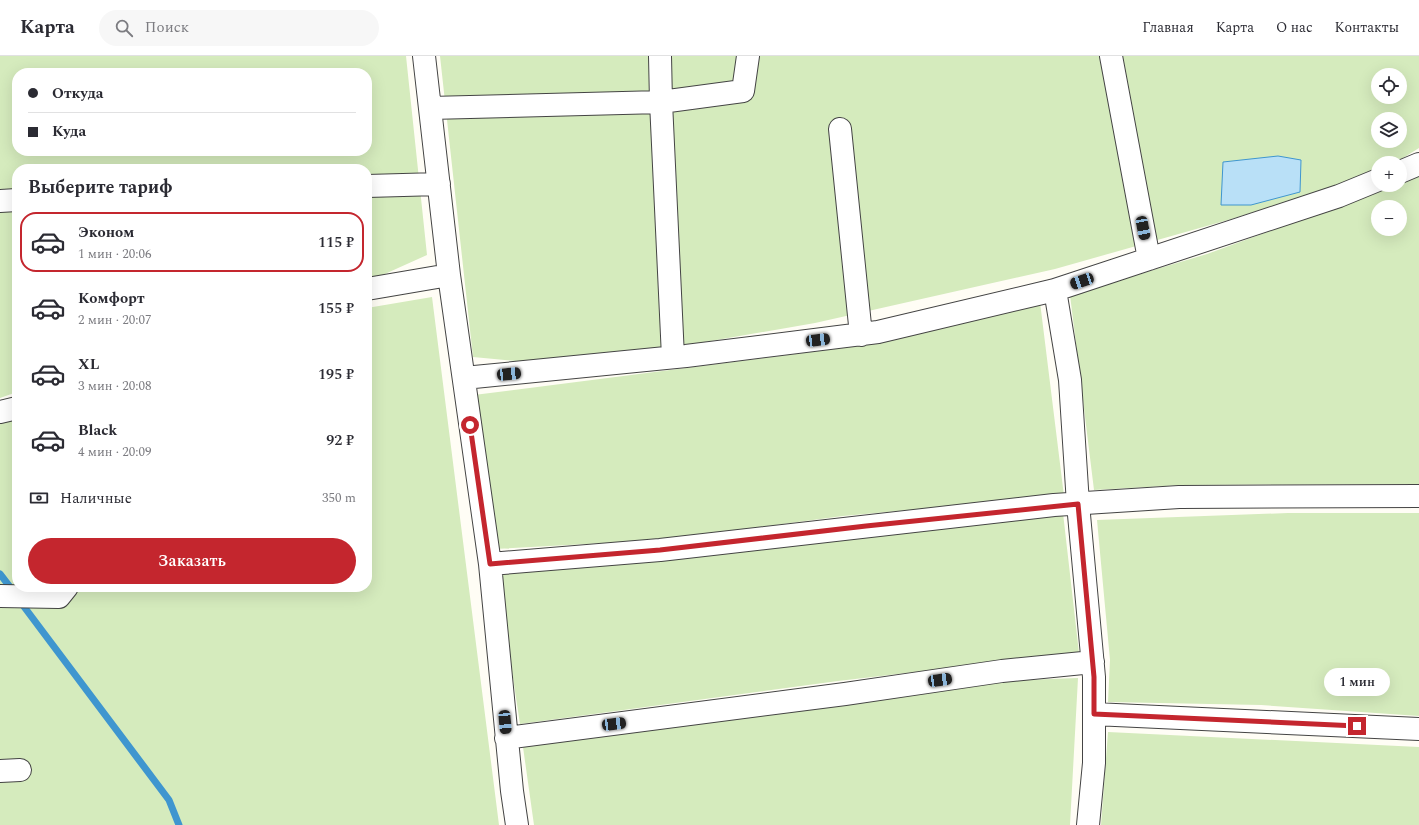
<!DOCTYPE html>
<html lang="ru">
<meta charset="utf-8">
<style>
:root{--surface:#fff;--page:#f7f7f7;--text:#2b2b33;--muted:#7c7c81;--line:#e1e1e2;--accent:#c4262e}
body{margin:0;font-family:Spectral,serif;background:var(--page);color:var(--text);height:100vh;display:flex;flex-direction:column;font-size:15px;white-space:nowrap}
*{box-sizing:border-box;margin:0}
p{font-size:13px;color:var(--muted)}
.icon{flex:none;width:22px;height:22px;fill:none;stroke:currentColor;stroke-width:2;stroke-linecap:round;stroke-linejoin:round}
.map{position:relative;flex:1;overflow:hidden}
.drawer{position:absolute;left:12px;top:108px;width:360px;height:428px;display:flex;flex-direction:column;background:var(--surface);border-radius:16px;box-shadow:0 4px 16px #0002}
.drawer>*{flex:none}
.banner{position:absolute;left:12px;top:12px;width:360px;height:88px;border-radius:16px;box-shadow:0 4px 16px #0002;display:grid;align-content:center;height:88px;padding:0 16px;background:var(--surface)}
.fabs{position:absolute;left:1371px;top:12px;display:grid;gap:8px}
.fabs a{display:grid;place-items:center;width:36px;height:36px;border-radius:50%;background:var(--surface);box-shadow:0 4px 16px #0002;font-size:20px}
.end{position:absolute;width:18px;height:18px;margin:-9px;border:5px solid #c4262e;background:#fff;box-shadow:0 0 0 2px #fff}
.from{border-radius:50%}
.bubble{position:absolute;height:28px;border-radius:14px;background:var(--surface);box-shadow:0 4px 16px #0002;font-size:13px;font-weight:600;line-height:28px;text-align:center}
.car{position:absolute;width:12px;height:24px;margin:-12px -6px;border-radius:5px;box-shadow:0 0 3px 1px #0007;background:linear-gradient(#222 24%,#8ab4d8 0 40%,#222 0 76%,#8ab4d8 0 86%,#222 0)}
.banner b{display:flex;align-items:center;gap:14px;height:38px;font-size:15px}
.banner b+b{border-top:1px solid var(--line)}
.banner i{width:10px;height:10px;background:var(--text)}
ul{padding:0;list-style:none}
li{display:flex;align-items:center;gap:12px;height:60px;margin:0 8px 6px;padding:0 8px;border:2px solid transparent;border-radius:16px}
li div{flex:1}
li b{display:block;font-size:15px}
li em{font-style:normal;font-weight:600}
li.current{border-color:var(--accent)}
li>.icon{width:36px;height:36px;stroke-width:1.5}
h2{padding:0 16px;font-size:18px;line-height:48px}
.pay{display:flex;align-items:center;gap:10px;height:44px;padding:0 16px;font-size:15px}
.pay p{margin-inline-start:auto}
.cta{display:flex;gap:8px;margin-top:auto;padding:8px 16px}
.cta a{flex:1;height:46px;border-radius:24px;background:var(--accent);color:#fff;font-size:16px;font-weight:600;line-height:46px;text-align:center}
header{display:flex;align-items:center;gap:24px;box-sizing:border-box;height:56px;padding:0 20px;background:var(--surface);border-bottom:1px solid var(--line)}
header strong{font-size:19px}
nav{display:flex;gap:22px;margin-inline-start:auto;font-size:14px}
.search{width:280px;height:36px;background:var(--page);display:flex;align-items:center;gap:10px;box-sizing:border-box;padding:0 14px;border-radius:22px;color:var(--muted);font-size:15px}
.map>svg:first-child{display:block}
.green{fill:#d5ebbd;fill-rule:evenodd}
.water{fill:#b9e0f7;stroke:#3f96cf}
.lines{fill:none;stroke-linecap:round;stroke-linejoin:round}
.stream{stroke:#3f96cf;stroke-width:7}
.minor-casing{stroke:#444;stroke-width:24}
.minor{stroke:#fff;stroke-width:22}
.route{stroke:#c4262e;stroke-width:5}
</style>
<header>
<strong>Карта</strong>
<div class="search"><svg class="icon" aria-label="search" viewBox="0 0 24 24"><circle cx="10" cy="10" r="6"/><path d="M15 15l6 6"/></svg>Поиск</div>
<nav><a>Главная</a><a>Карта</a><a>О нас</a><a>Контакты</a></nav>
</header>
<div class="map">
<svg width="1419" height="769" viewBox="0 0 1419 769">
<rect width="100%" height="100%" fill="#fffdf5"/>
<path class="green" d="M 0,0 L 406,0 L 427,199 L 367,226 L 367,113 L 17,113 L 17,336 L 0,342 ZM 17,17 L 367,17 L 367,95 L 17,95 Z
M 440,0 L 1419,0 L 1419,92 L 1395,107 L 1378,107 L 1378,118 L 1228,164 L 1055,213 L 815,267 L 567,310 L 473,301 ZM 1378,19 L 1400,19 L 1400,41 L 1378,41 ZM 1378,63 L 1400,63 L 1400,85 L 1378,85 Z
M 1419,119 L 1419,428 L 1183,429 L 1094,434 L 1070,239 L 1207,198 L 1395,129 L 1400,129 L 1400,127 ZM 1378,151 L 1400,151 L 1400,173 L 1378,173 Z
M 432,241 L 499,769 L 0,769 L 0,361 L 17,360 L 17,531 L 367,531 L 367,252 Z
M 1040,246 L 1064,440 L 843,460 L 661,484 L 494,493 L 474,339 L 874,288 Z
M 1063,457 L 1079,597 L 838,625 L 520,668 L 497,517 Z
M 1288,457 L 1419,457 L 1419,660 L 1261,649 L 1108,646 L 1110,604 L 1097,464 Z
M 1078,622 L 1070,769 L 534,769 L 523,691 L 998,625 Z
M 1108,676 L 1419,691 L 1419,769 L 1101,769 Z"/>
<path class="water" d="M 1278,100 L 1301,104 L 1300,136 L 1251,149 L 1221,149 L 1223,106 Z"/>
<g class="lines">
<path class="stream" d="M 0,518 L 13,535
M 19,544 L 169,744 L 179,769"/>
<defs>
<path id="minor" d="M 660,0 L 661,46 L 743,35 L 748,0
M 1111,0 L 1149,203
M 430,52 L 661,46 L 673,301
M 840,73 L 861,279
M 1400,116 L 1419,108
M 367,130 L 439,128
M 0,145 L 17,144
M 449,219 L 490,508 L 660,494 L 1054,449 L 1179,441 L 1419,440
M 367,233 L 449,219 L 424,0
M 1055,234 L 1339,140 L 1378,124
M 464,322 L 686,300 L 878,276 L 1055,234 L 1070,324 L 1078,448 L 1094,621 L 1094,707 L 1088,769
M 0,356 L 17,352
M 490,508 L 512,735 L 517,769
M 0,540 L 59,541 L 67,531
M 1094,658 L 1419,673
M 506,682 L 845,638 L 1002,615 L 1093,606
M 0,715 L 20,714"/>
</defs>
<use href="#minor" class="minor-casing"/>
<use href="#minor" class="minor"/>
</g>
<g class="lines">
<path class="route" d="M 470,369 L 490,508 L 660,494 L 866,470 L 1078,448 L 1094,621 L 1094,658 L 1357,670"/>
</g>
</svg>
<div class="fabs">
<a><svg class="icon" aria-label="locate" viewBox="0 0 24 24"><circle cx="12" cy="12" r="6"/><path d="M12 2v4M12 18v4M2 12h4M18 12h4"/></svg></a>
<a><svg class="icon" aria-label="layers" viewBox="0 0 24 24"><path d="M12 4l9 5-9 5-9-5zM3 14l9 5 9-5"/></svg></a>
<a>+</a>
<a>−</a>
</div>
<i class="end from" style="left:470px;top:369px"></i>
<i class="end" style="left:1357px;top:670px"></i>
<div class="bubble" style="left:1324px;top:612px;width:66px">1 мин</div>
<i class="car" style="left:1143px;top:172px;rotate:169deg"></i>
<i class="car" style="left:1082px;top:225px;rotate:251deg"></i>
<i class="car" style="left:818px;top:284px;rotate:83deg"></i>
<i class="car" style="left:509px;top:318px;rotate:84deg"></i>
<i class="car" style="left:940px;top:624px;rotate:82deg"></i>
<i class="car" style="left:505px;top:666px;rotate:175deg"></i>
<i class="car" style="left:614px;top:668px;rotate:83deg"></i>
<div class="banner">
<b><i class="from"></i>Откуда</b>
<b><i></i>Куда</b>
</div>
<section class="drawer">
<h2>Выберите тариф</h2>
<ul>
<li class="current"><svg class="icon" aria-label="car" viewBox="0 0 24 24"><path d="M5 17H2v-5l4-1 3-4h7l3 4 3 1v5h-3M9 17h6M6 11h13"/><circle cx="7" cy="17" r="2"/><circle cx="17" cy="17" r="2"/></svg><div><b>Эконом</b><p>1 мин · 20:06</p></div><em>115 ₽</em></li>
<li><svg class="icon" aria-label="car" viewBox="0 0 24 24"><path d="M5 17H2v-5l4-1 3-4h7l3 4 3 1v5h-3M9 17h6M6 11h13"/><circle cx="7" cy="17" r="2"/><circle cx="17" cy="17" r="2"/></svg><div><b>Комфорт</b><p>2 мин · 20:07</p></div><em>155 ₽</em></li>
<li><svg class="icon" aria-label="car" viewBox="0 0 24 24"><path d="M5 17H2v-5l4-1 3-4h7l3 4 3 1v5h-3M9 17h6M6 11h13"/><circle cx="7" cy="17" r="2"/><circle cx="17" cy="17" r="2"/></svg><div><b>XL</b><p>3 мин · 20:08</p></div><em>195 ₽</em></li>
<li><svg class="icon" aria-label="car" viewBox="0 0 24 24"><path d="M5 17H2v-5l4-1 3-4h7l3 4 3 1v5h-3M9 17h6M6 11h13"/><circle cx="7" cy="17" r="2"/><circle cx="17" cy="17" r="2"/></svg><div><b>Black</b><p>4 мин · 20:09</p></div><em>92 ₽</em></li>
</ul>
<div class="pay"><svg class="icon" aria-label="cash" viewBox="0 0 24 24"><path d="M3 7h18v10H3z"/><circle cx="12" cy="12" r="2"/></svg>Наличные<p>350 m</p></div>
<div class="cta"><a>Заказать</a></div>
</section>
</div>
